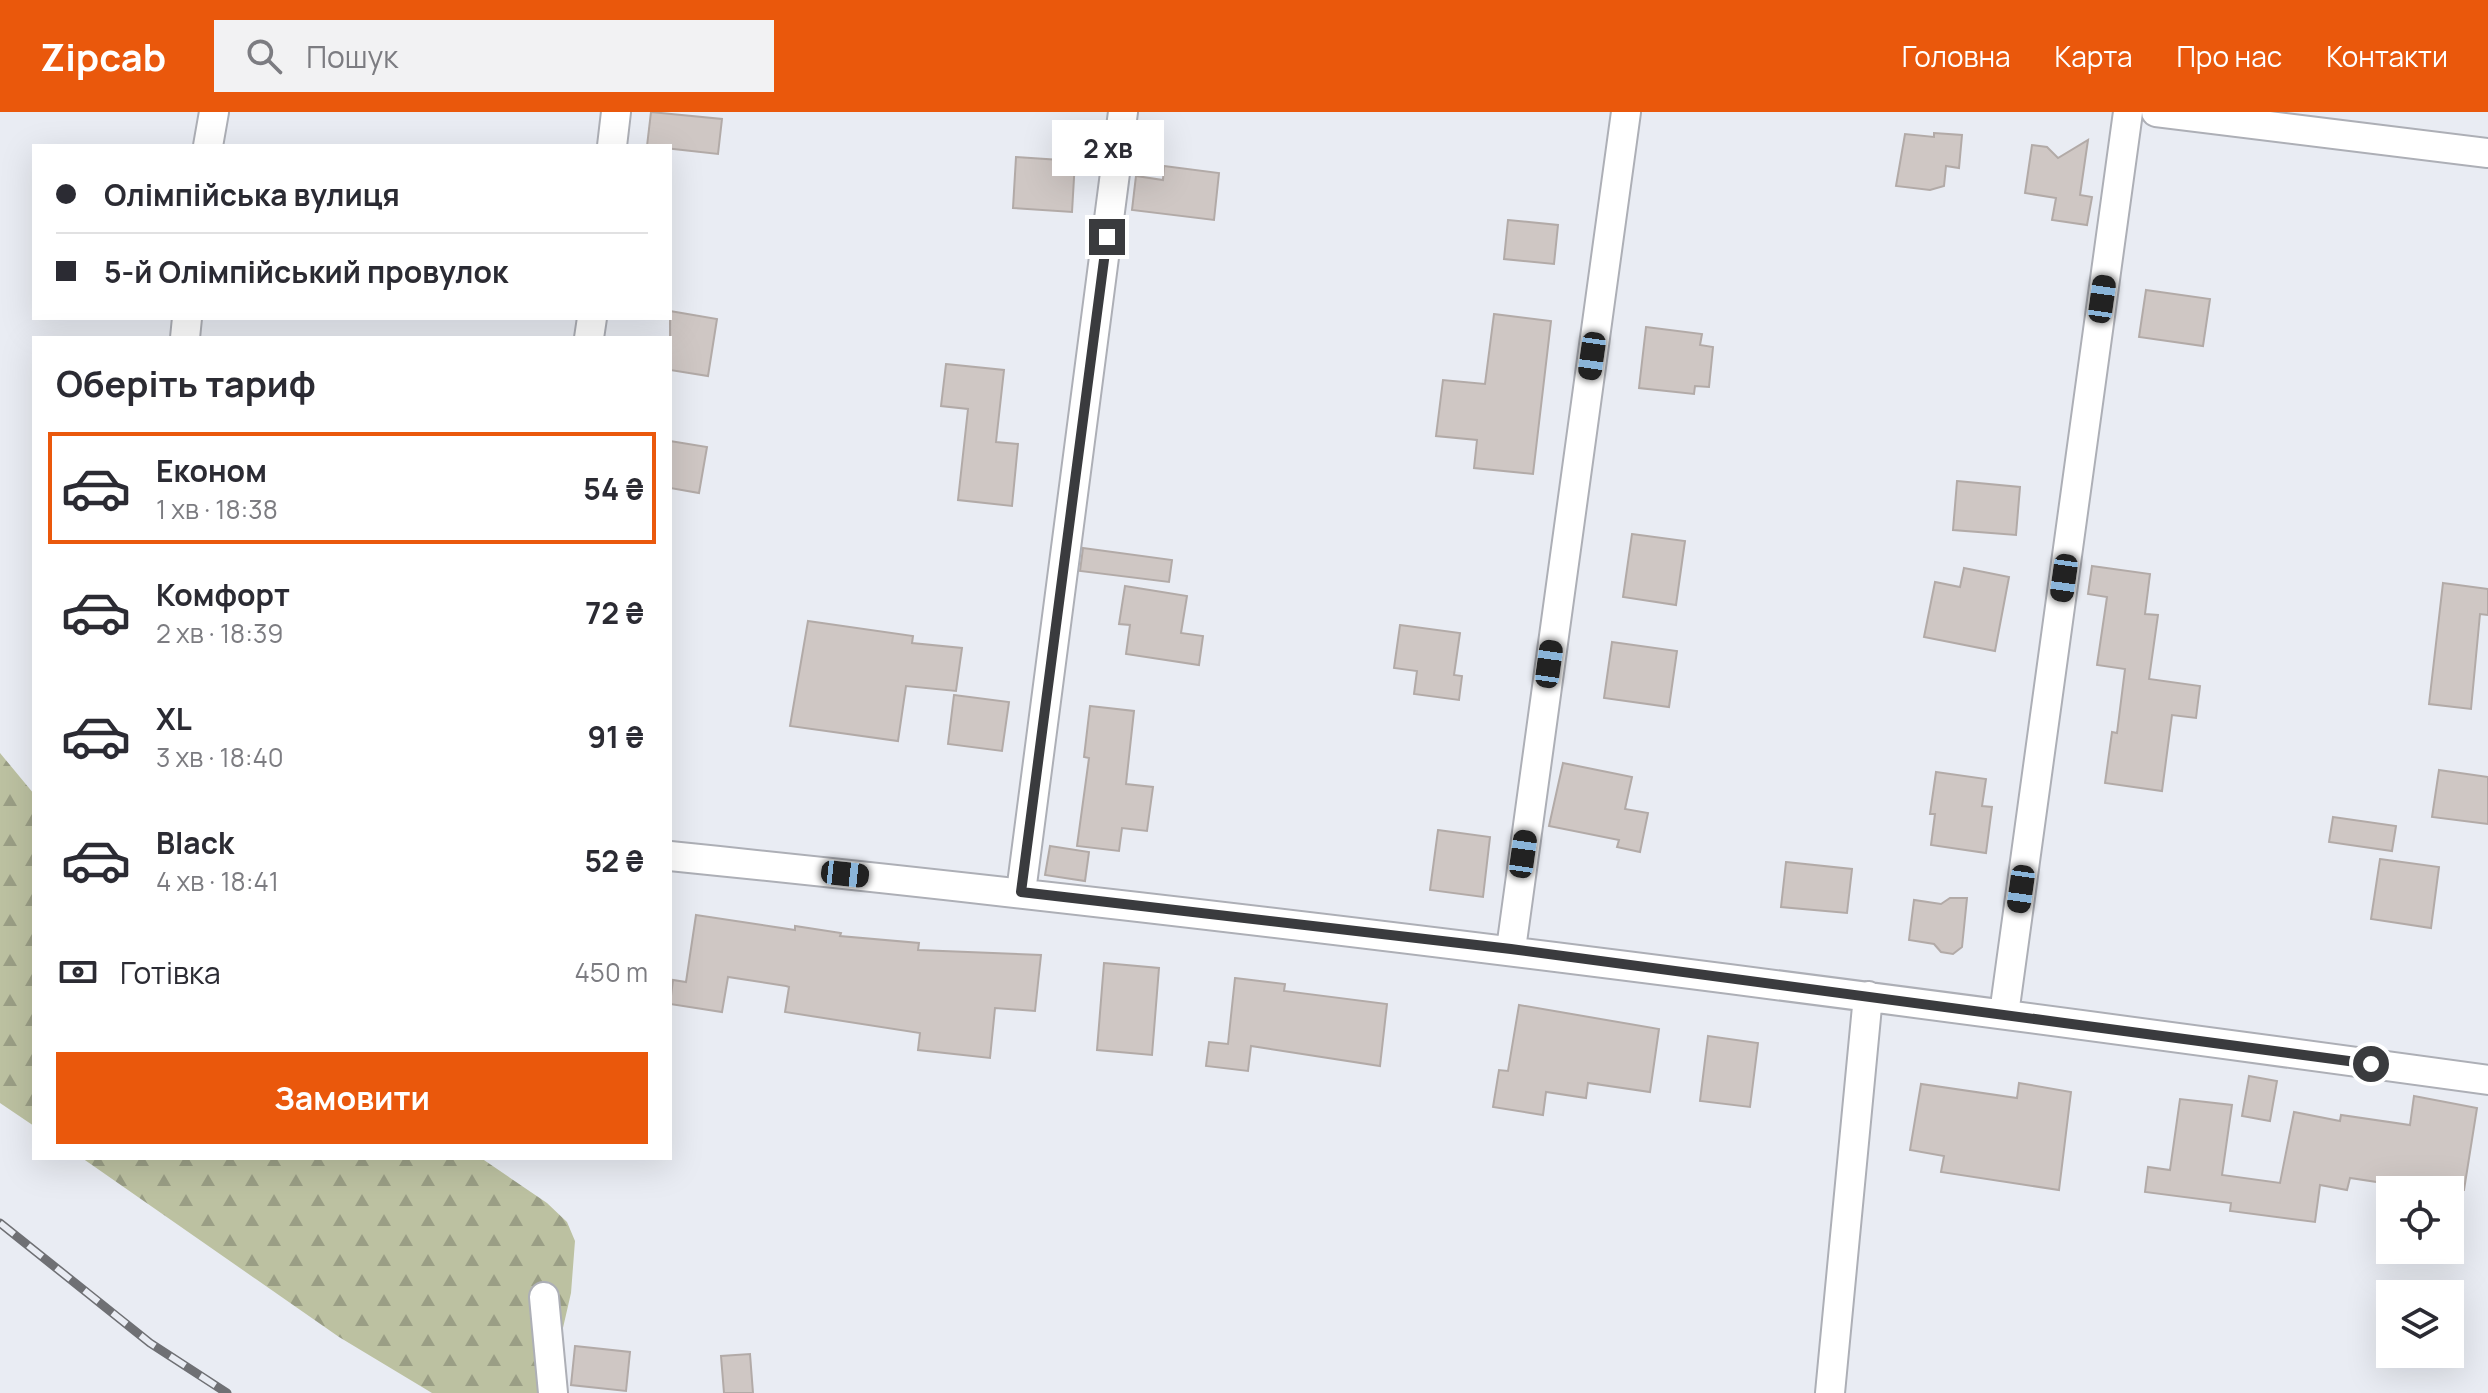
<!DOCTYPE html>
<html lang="uk">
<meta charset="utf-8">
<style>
:root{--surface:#fff;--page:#f2f2f3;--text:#2b2b33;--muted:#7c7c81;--line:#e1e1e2;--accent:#ea580c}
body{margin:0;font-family:Manrope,sans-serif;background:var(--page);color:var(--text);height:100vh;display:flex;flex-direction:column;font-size:30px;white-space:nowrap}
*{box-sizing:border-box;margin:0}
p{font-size:26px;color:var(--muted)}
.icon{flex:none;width:44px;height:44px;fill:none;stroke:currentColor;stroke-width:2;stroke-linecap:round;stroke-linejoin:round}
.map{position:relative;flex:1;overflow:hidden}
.sheet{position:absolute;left:32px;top:224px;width:640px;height:824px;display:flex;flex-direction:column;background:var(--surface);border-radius:0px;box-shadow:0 8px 32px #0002}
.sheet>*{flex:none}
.banner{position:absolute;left:32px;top:32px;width:640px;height:176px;border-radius:0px;box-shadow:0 8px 32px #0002;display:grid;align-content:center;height:176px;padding:0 24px;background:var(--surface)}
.buttons{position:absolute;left:2376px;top:1064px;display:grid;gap:16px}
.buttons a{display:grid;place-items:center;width:88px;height:88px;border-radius:0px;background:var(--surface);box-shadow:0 8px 32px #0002;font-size:40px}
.end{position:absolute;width:36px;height:36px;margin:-18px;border:10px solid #3a3b3e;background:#fff;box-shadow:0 0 0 4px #fff}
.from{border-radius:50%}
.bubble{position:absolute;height:56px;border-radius:0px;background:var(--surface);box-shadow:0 8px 32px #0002;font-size:26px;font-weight:700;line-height:56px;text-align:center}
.car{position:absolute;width:24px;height:48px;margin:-24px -12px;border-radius:10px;box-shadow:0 0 6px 2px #0007;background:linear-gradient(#222 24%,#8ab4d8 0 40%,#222 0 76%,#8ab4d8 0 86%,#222 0)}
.banner b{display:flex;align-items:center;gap:28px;height:76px;font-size:30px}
.banner b+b{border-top:2px solid var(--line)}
.banner i{width:20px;height:20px;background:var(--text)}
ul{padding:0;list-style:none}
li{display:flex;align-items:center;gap:24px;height:112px;margin:0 16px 12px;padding:0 8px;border:4px solid transparent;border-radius:0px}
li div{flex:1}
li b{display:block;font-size:30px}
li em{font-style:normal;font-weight:700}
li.active{border-color:var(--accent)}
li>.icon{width:72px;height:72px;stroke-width:1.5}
h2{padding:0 24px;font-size:36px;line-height:96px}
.pay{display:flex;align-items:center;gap:20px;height:88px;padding:0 24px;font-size:30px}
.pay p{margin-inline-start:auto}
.button{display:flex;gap:16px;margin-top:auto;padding:16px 24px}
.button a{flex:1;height:92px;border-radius:0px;background:var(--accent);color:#fff;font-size:32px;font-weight:700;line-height:92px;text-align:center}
header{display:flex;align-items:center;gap:48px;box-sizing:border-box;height:112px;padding:0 40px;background:var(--accent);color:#fff}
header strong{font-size:38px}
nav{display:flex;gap:44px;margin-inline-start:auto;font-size:28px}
.search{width:560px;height:72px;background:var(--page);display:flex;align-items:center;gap:20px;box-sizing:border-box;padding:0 28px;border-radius:0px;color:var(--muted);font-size:30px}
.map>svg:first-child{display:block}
.forest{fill:url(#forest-firs)}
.building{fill:#cfc7c4;stroke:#b2aaa7;stroke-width:2}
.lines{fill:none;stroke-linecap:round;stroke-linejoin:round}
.street-casing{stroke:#adafb6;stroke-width:32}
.street{stroke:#fff;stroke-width:28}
.rail-casing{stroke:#6f7074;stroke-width:9}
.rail{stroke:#e9ecf3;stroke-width:6;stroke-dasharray:18;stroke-linecap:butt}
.route{stroke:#3a3b3e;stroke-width:10}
</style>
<header>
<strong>Zipcab</strong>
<div class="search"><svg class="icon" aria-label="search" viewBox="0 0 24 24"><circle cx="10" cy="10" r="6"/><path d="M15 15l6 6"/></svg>Пошук</div>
<nav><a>Головна</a><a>Карта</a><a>Про нас</a><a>Контакти</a></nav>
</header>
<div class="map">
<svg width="2488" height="1281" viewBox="0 0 2488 1281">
<defs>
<pattern id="forest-firs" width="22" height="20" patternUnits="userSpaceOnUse" patternTransform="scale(2)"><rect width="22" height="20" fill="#bcc1a1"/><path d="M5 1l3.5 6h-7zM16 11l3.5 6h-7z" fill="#9a9e85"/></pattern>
</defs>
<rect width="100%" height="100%" fill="#e9ecf3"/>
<path class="forest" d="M 0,641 L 34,682 L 34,1014 L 0,991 Z
M 82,1046 L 481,1046 L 547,1091 L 567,1110 L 575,1129 L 571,1181 L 548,1281 L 432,1281 L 339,1225 Z"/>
<path class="building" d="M 651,0 L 722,7 L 718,42 L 647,34 Z
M 1934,21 L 1962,23 L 1959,56 L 1946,54 L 1944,74 L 1930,78 L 1896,74 L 1905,22 L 1934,25 Z
M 2088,28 L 2080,83 L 2092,85 L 2087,113 L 2052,108 L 2056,86 L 2025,81 L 2032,33 L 2047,35 L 2058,46 Z
M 1016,45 L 1075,49 L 1072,100 L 1013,96 Z
M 1164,54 L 1219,61 L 1214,108 L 1132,98 L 1136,64 L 1163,68 Z
M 1508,108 L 1558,113 L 1554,152 L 1504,147 Z
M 2146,178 L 2210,187 L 2203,234 L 2139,225 Z
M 670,199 L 717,207 L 708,264 L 670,258 Z
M 1494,202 L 1551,209 L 1533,362 L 1474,356 L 1477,328 L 1436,324 L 1443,268 L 1485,272 Z
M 1646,215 L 1702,222 L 1700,233 L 1713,235 L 1709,275 L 1695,274 L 1694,282 L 1639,276 Z
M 946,252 L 1004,258 L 996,330 L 1018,332 L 1012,394 L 958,388 L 968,297 L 941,294 Z
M 670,329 L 707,335 L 699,381 L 670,376 Z
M 1957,369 L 2020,375 L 2016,423 L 1953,418 Z
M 1632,422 L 1685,429 L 1676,493 L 1623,485 Z
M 1083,436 L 1172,448 L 1169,470 L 1080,459 Z
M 2092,454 L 2150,462 L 2145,502 L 2158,503 L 2149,567 L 2200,574 L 2196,606 L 2172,603 L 2162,679 L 2105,671 L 2112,620 L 2117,621 L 2125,557 L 2097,553 L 2107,485 L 2088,482 Z
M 1964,456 L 2009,465 L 1995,539 L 1924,525 L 1935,470 L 1960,475 Z
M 2443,471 L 2488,477 L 2488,503 L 2480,502 L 2471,597 L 2429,592 Z
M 1125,474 L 1187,484 L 1181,521 L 1203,524 L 1199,553 L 1126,542 L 1130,513 L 1119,512 Z
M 808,509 L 913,524 L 912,531 L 962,536 L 956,579 L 906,574 L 898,629 L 790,614 Z
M 1400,513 L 1460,521 L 1454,563 L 1462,564 L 1459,588 L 1414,582 L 1417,559 L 1394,556 Z
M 1612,530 L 1677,539 L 1669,595 L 1604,586 Z
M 954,583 L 1009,590 L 1002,639 L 948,632 Z
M 1090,594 L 1134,599 L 1126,672 L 1153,675 L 1147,719 L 1122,716 L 1119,739 L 1077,734 L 1089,646 L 1084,645 Z
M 1563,651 L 1632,665 L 1625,697 L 1648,701 L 1640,740 L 1617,735 L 1619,728 L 1549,714 Z
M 2439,658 L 2488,665 L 2488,712 L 2432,705 Z
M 1936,660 L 1986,667 L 1982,694 L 1992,695 L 1986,741 L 1931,733 L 1935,702 L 1930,702 Z
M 2333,705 L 2396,714 L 2392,739 L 2329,730 Z
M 1438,718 L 1490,725 L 1483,785 L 1430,778 Z
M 1050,734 L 1089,740 L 1085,769 L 1045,763 Z
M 2380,747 L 2439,755 L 2431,816 L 2371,807 Z
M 1786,750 L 1852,757 L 1847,801 L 1781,795 Z
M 1950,786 L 1967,786 L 1962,835 L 1953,842 L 1941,840 L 1934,832 L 1909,828 L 1914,788 L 1941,792 Z
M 696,803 L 795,818 L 795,814 L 841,821 L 840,824 L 919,831 L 918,838 L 1041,843 L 1035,899 L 995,896 L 990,946 L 918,938 L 920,921 L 785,900 L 789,875 L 786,874 L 728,865 L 722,900 L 670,892 L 673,868 L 686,870 Z
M 1104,851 L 1159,856 L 1152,943 L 1097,938 Z
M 1235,866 L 1285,872 L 1284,879 L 1387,892 L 1380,954 L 1251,934 L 1248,959 L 1206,954 L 1209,930 L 1228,932 Z
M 1519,893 L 1659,917 L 1650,980 L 1588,971 L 1586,986 L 1546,980 L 1543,1003 L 1493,995 L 1499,958 L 1508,959 Z
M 1708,924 L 1758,931 L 1750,995 L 1700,989 Z
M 2249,964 L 2277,969 L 2270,1009 L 2242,1004 Z
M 2019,971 L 2071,980 L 2059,1078 L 1941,1060 L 1944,1044 L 1910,1038 L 1921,972 L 2017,986 Z
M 2414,984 L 2477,996 L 2464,1078 L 2429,1078 L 2350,1066 L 2347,1078 L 2320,1073 L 2315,1110 L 2230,1099 L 2231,1091 L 2145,1080 L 2148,1055 L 2170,1058 L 2180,987 L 2232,993 L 2222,1063 L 2280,1071 L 2294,1000 L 2340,1009 L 2341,1003 L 2410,1013 Z
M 575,1234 L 630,1240 L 626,1279 L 571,1273 Z
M 750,1242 L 753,1281 L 724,1281 L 721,1244 Z"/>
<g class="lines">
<defs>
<path id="street" d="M 2156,0 L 2488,41
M 208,34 L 214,0
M 612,34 L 616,0
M 185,226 L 187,206
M 589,226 L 592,206
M 670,744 C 1278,806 1883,885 2488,968
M 1021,780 L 1123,0
M 1511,837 L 1626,0
M 2004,902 L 2128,0
M 544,1185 L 553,1281
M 1830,1281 L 1868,884"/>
</defs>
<use href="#street" class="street-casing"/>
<use href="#street" class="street"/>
<defs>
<path id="rail" d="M 0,1111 L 150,1231 L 227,1281"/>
</defs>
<use href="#rail" class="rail-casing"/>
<use href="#rail" class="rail"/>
</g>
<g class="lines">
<path class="route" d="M 1107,125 L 1021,780 L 1511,837 L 2371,952"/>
</g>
</svg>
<div class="buttons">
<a><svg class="icon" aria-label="locate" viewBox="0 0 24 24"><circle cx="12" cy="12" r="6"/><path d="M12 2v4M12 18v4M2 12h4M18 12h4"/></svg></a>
<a><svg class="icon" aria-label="layers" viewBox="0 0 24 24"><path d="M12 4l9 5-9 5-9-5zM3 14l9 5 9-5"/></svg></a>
</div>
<i class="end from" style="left:2371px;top:952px"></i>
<i class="end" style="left:1107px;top:125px"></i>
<div class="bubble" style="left:1052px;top:8px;width:112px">2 хв</div>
<i class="car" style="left:2102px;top:187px;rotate:8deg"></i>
<i class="car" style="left:1592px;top:244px;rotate:188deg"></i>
<i class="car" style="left:2064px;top:466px;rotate:188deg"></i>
<i class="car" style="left:1549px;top:552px;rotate:8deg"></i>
<i class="car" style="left:1523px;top:742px;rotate:8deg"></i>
<i class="car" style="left:845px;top:762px;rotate:96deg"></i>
<i class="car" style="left:2021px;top:777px;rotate:188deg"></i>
<div class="banner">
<b><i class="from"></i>Олімпійська вулиця</b>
<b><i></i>5-й Олімпійський провулок</b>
</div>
<section class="sheet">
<h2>Оберіть тариф</h2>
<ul>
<li class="active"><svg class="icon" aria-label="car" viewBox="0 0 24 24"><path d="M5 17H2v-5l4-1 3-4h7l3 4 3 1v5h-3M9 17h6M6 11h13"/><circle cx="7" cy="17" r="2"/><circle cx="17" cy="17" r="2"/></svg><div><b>Економ</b><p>1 хв · 18:38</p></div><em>54 ₴</em></li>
<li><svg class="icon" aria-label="car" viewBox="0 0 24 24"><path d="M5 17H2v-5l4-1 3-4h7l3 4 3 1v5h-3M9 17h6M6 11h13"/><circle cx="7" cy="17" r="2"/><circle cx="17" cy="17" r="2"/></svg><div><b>Комфорт</b><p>2 хв · 18:39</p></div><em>72 ₴</em></li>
<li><svg class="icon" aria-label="car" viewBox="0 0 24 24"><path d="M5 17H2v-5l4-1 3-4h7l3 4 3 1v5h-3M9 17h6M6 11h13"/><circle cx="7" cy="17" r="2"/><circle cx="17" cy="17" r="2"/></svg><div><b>XL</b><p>3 хв · 18:40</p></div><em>91 ₴</em></li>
<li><svg class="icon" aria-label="car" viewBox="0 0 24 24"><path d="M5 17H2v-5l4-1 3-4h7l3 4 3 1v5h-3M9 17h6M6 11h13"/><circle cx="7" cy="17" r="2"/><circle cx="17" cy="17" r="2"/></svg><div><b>Black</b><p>4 хв · 18:41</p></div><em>52 ₴</em></li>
</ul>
<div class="pay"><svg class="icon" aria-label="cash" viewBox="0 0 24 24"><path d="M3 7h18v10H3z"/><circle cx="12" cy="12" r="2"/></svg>Готівка<p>450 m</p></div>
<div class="button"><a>Замовити</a></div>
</section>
</div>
